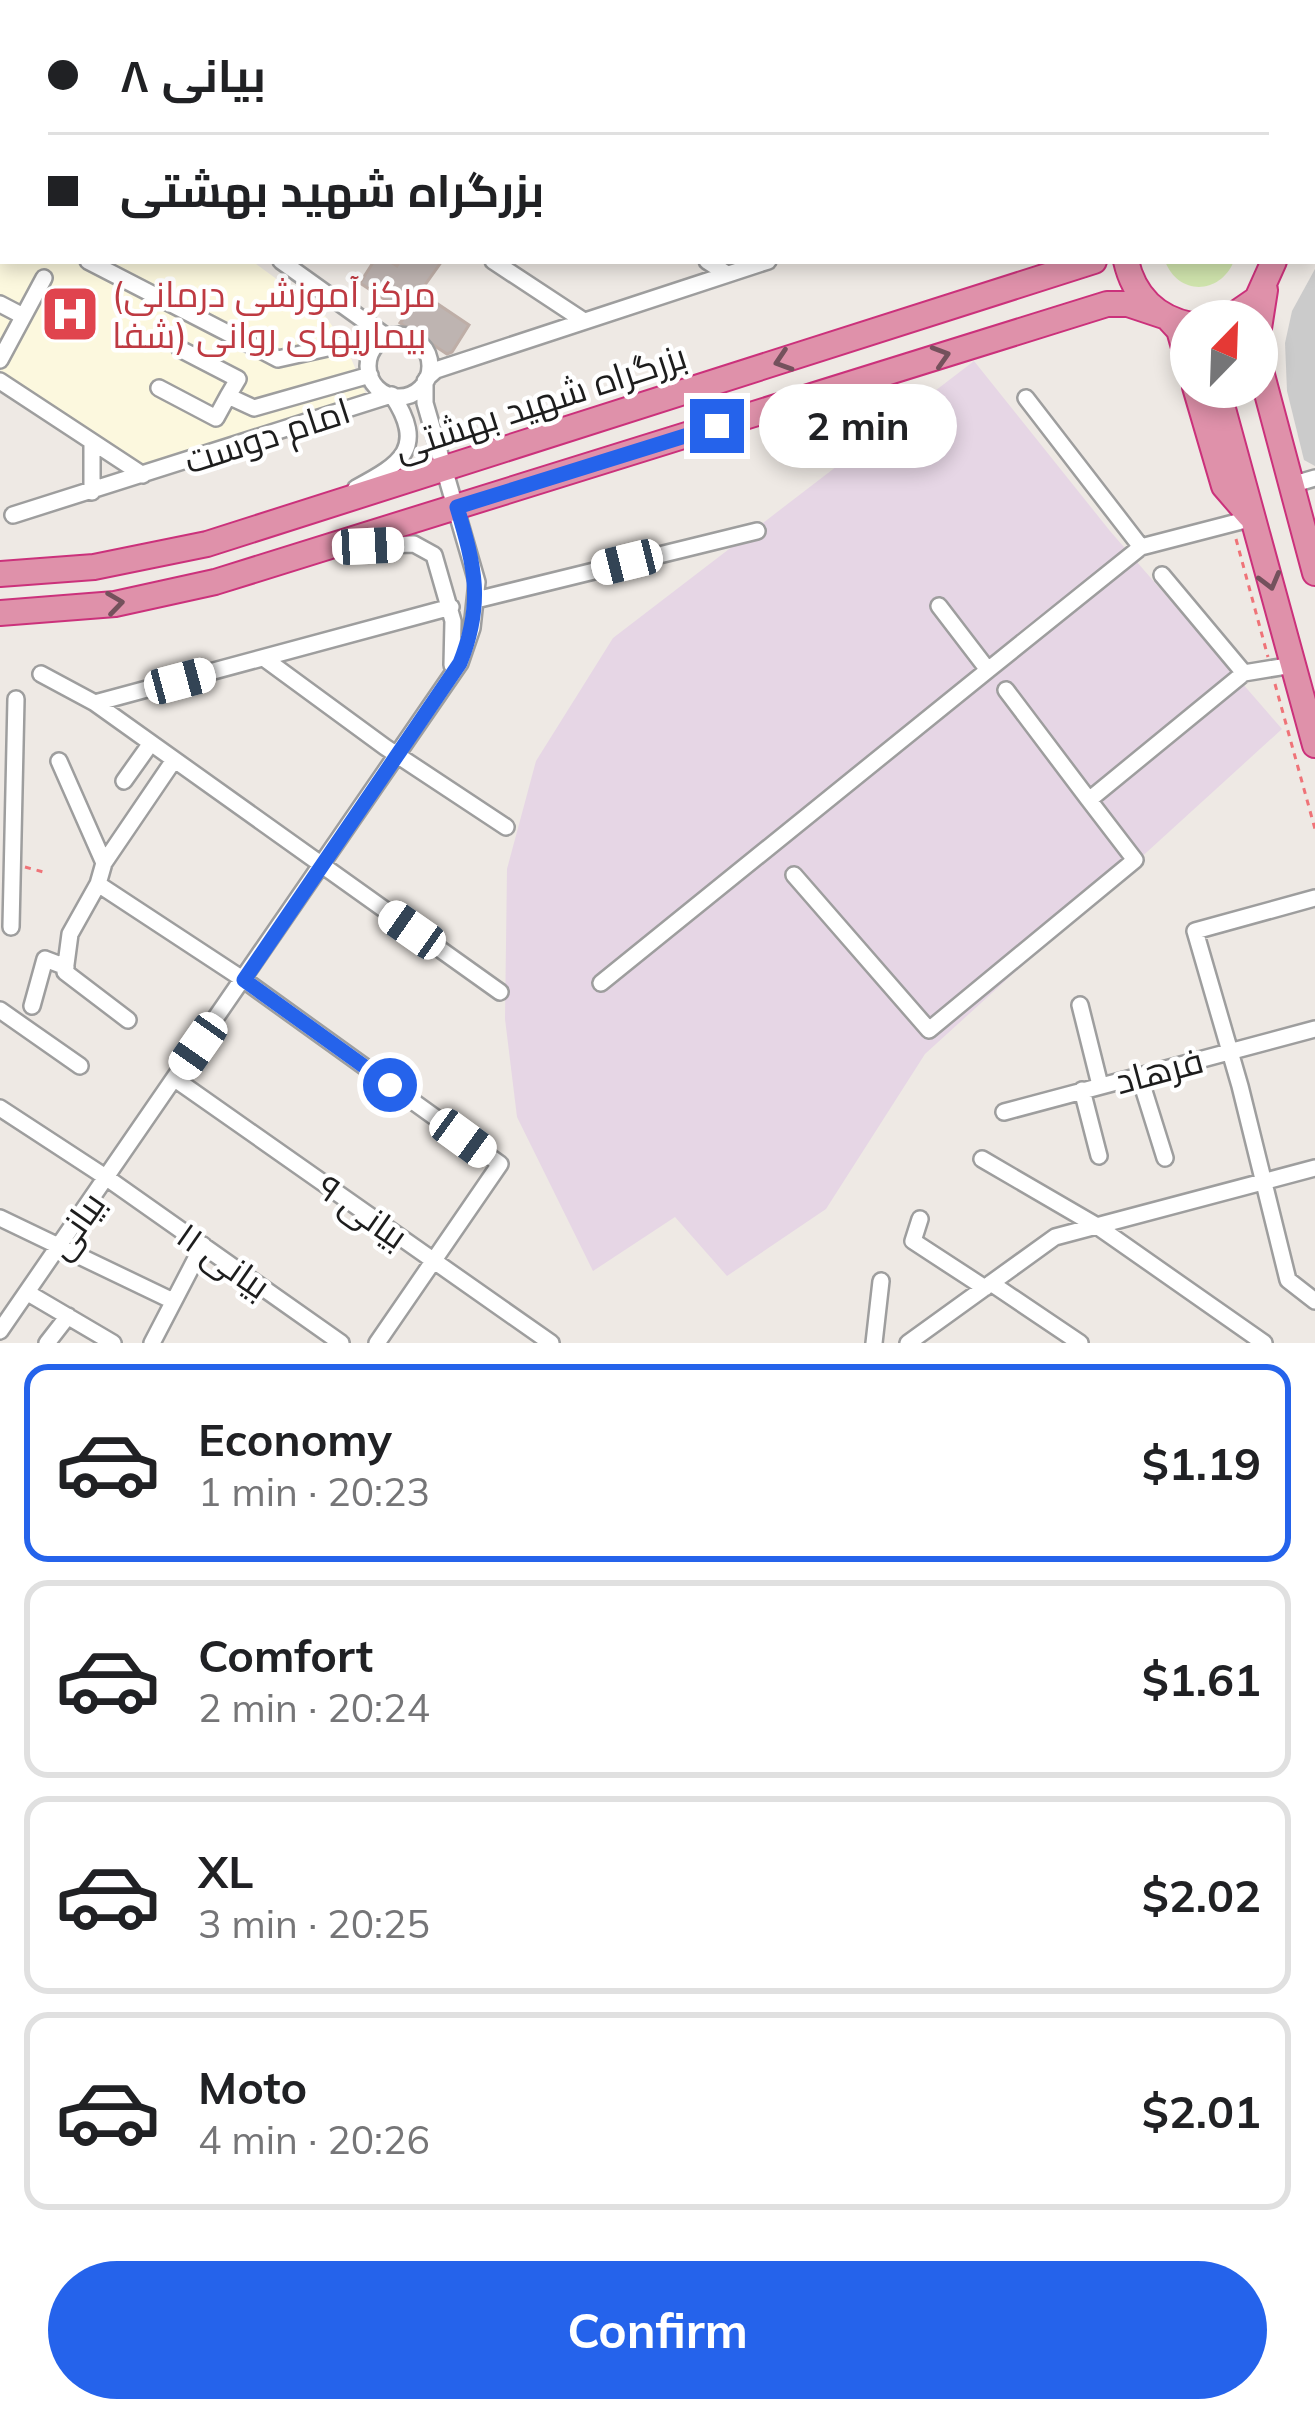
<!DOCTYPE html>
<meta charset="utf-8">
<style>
:root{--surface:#fff;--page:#f6f6f6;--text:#202124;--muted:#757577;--line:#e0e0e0;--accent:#2563eb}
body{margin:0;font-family:Mulish,Cairo,sans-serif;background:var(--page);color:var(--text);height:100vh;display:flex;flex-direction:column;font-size:45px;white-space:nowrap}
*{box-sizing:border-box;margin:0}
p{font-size:39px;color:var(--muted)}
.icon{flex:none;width:66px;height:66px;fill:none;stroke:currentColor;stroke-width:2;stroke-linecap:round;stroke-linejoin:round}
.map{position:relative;height:1343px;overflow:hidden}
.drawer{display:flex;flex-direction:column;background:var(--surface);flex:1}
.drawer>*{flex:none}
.top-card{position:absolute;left:0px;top:0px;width:1317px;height:264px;box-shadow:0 6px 18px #0003;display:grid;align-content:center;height:264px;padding:0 48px;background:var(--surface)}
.needle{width:78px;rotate:23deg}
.tools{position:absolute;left:1170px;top:300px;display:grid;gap:24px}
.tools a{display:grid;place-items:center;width:108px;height:108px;border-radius:50%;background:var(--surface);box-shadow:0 6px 18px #0003;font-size:60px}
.end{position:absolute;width:54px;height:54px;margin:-27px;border:15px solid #2563eb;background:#fff;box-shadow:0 0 0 6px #fff}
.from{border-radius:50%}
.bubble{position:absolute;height:84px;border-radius:42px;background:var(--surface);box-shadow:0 6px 18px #0003;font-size:39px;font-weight:700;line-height:84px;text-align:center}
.car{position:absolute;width:36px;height:72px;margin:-36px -18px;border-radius:15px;box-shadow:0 0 9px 3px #0007;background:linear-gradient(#fff 24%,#345 0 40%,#fff 0 76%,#345 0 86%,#fff 0)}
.top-card b{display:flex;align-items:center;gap:42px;height:114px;font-size:45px}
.top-card b+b{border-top:3px solid var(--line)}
.top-card i{width:30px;height:30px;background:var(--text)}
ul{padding:21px 0 0;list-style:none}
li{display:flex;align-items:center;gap:36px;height:198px;margin:0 24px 18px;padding:0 24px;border:6px solid var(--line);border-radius:24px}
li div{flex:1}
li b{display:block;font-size:45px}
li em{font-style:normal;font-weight:700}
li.on{border-color:var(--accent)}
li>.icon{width:108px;height:108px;stroke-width:1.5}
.cta{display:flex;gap:24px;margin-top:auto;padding:24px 48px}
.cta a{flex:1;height:138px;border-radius:72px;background:var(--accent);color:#fff;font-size:48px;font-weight:700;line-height:138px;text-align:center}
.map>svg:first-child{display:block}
.industrial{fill:#e6d6e5}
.education{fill:#fcf8de}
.religious{fill:#cbcbcb}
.grass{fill:#d0e4ad}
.building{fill:#beb4b1;stroke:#beaea7;stroke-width:3}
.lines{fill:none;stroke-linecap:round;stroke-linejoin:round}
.minor-casing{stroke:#9e9e9e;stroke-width:20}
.major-casing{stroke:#8b4f0b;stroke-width:26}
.highway-casing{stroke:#cb317b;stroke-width:28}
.path{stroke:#ef7378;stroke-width:3;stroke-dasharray:6 6;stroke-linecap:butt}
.minor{stroke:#fff;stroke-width:15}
.major{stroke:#f4c5a2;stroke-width:21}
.highway{stroke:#df91aa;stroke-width:24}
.oneway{stroke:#74515c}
.route{stroke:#2563eb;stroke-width:15}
.labels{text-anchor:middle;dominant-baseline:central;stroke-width:9;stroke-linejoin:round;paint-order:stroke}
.health-label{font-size:36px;fill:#be3a42;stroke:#fff;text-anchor:start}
.street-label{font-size:36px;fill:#1d1d1d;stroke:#fff}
</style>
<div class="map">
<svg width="1315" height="1343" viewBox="0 0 1315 1343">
<rect width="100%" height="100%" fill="#eee9e4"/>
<path class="industrial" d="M 974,361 L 1110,531 L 1282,729 L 925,1054 L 826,1209 L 727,1276 L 675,1217 L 593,1271 L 517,1117 L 505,1019 L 507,869 L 536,761 L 613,638 Z"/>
<path class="education" d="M 0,106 L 3,261 L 252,261 L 323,313 L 345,344 L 368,399 L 143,467 L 0,370 Z"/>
<path class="religious" d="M 1315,269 L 1315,466 L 1304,460 L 1287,391 L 1285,343 L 1292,311 Z"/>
<path class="grass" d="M 1165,261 L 1234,261 C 1220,295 1178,296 1165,261 Z"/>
<path class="building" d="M 374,261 L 389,261 L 397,266 L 400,261 L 442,261 L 420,292 L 469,325 L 452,352 L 447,354 L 400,323 L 407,314 L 360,283 Z"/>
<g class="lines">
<defs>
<path id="minor" d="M 229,0 L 235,3
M 353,0 L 362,3
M 768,0 L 772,3
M 922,0 L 928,3
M 1155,0 L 1156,3
M 163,3 L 165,0
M 569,3 L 570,0
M 1289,3 L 1296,0
M 0,20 L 3,22
M 88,261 L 278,359 L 350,343 L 375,346
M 281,261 L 387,337
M 493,261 L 584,321
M 707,261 L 727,274
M 0,304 L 23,316
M368 366a31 31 0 1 1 62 0a31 31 0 1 1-62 0Z
M 180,349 L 238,379 L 228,396
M 0,360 L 44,278
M 427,378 L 436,370 L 768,261
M 0,381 L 143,475
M 159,388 L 216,418 L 228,396 L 254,408 L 370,375
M 1026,398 L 1141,547 L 1253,518
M 92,442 L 92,492
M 1291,485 L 1315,478
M 356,488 C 401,464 427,448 392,395
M 13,515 L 391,395
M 354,546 L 414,544 L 434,555 L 453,621 L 452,665
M 1162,575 L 1244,673 L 1293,665
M 476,600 L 757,531
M 939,606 L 988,670 L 1141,547
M 265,659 L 385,747 L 506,827
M 41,674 L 95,703 L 500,992
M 1006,690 L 1089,800 L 1244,673
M 95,703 L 451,607
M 59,761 L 104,863 L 98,884 L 70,934 L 65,972 L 128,1020
M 124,781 L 151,743
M 104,863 L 174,760
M 794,875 L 929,1030 L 1135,860 L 1089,800
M 98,884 L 244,980 L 500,1164 L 377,1343
M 1315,898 L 1195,931 L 1240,1086 L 1288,1280 L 1315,1301
M 11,927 L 16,699
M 601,983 L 988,670
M 1080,1005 L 1100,1085
M 32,1006 L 45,959 L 66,967
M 0,1010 L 80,1066
M 1139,1075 L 1165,1158
M 175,1079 L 551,1343
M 1082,1090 L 1099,1156
M 0,1108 L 107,1178 L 341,1343
M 1004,1112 L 1315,1029
M 982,1159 L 1097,1226 L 1264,1343
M 0,1218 L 173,1301
M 920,1219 L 913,1241 L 985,1288
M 991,1283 L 1080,1343
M 28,1293 L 113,1343
M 0,1331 L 460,663 L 472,628 L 477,582 L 425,403 L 425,381
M 47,1343 L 68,1316
M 152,1343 L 203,1245
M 874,1343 L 881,1281
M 908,1343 L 1055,1237 L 1315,1168"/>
<path id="major" d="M 1119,0 L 1120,3
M 1142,0 L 1143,3"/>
<path id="highway" d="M 1314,192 L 1315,192
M 1314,238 L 1315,238
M 1126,261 C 1134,296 1156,318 1191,325
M 1167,317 L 1179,330 L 1191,372
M 1225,321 L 1257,299 L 1274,261
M 1257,341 L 1265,290
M 1257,356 L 1315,573
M 1195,387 L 1224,486 L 1249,515
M 1217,387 L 1315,745
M 0,574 L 94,567 L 207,544 L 1094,261
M 0,613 L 115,604 L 215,582 L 1107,304 L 1128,304 L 1164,316"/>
</defs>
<use href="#minor" class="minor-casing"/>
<use href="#major" class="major-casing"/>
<use href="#highway" class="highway-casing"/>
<path class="path" d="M 1236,539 L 1268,657
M 1275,684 L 1315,829
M 25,867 L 47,873"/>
<use href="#minor" class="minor"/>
<use href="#major" class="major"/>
<use href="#highway" class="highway"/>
</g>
<defs><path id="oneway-chevron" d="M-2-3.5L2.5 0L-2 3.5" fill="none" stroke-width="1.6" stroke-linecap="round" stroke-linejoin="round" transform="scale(3)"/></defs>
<g class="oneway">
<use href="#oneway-chevron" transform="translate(941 356) rotate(-17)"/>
<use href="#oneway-chevron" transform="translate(783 361) rotate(162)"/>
<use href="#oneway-chevron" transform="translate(1270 581) rotate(75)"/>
<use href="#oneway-chevron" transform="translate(115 603) rotate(-8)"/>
</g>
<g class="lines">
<path class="route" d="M 390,1085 L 244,980 L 460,663 C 484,603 475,567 457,507 L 717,426"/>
</g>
<defs>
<symbol id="hospital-square" viewBox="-11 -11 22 22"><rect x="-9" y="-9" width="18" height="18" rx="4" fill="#e0444e" stroke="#fff"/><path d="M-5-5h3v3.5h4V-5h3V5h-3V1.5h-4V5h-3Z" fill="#fff"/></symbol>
</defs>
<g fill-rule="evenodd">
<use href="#hospital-square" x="37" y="281" width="66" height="66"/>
</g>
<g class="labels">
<g class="health-label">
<text x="112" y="293">(مرکز آموزشی درمانی<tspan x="112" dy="41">بیماریهای روانی (شفا</tspan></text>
</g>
<g class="street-label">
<text transform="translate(540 401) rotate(-18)">بزرگراه شهید بهشتی</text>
<text transform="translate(267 435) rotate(-18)">امام دوست</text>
<text transform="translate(1159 1070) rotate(-15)">فرهاد</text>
<text transform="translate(363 1211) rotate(35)">بیانی ۹</text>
<text transform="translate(75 1225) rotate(-55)">بیانی</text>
<text transform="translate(224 1260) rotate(35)">بیانی ۱۱</text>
</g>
</g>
</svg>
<div class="tools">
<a><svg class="needle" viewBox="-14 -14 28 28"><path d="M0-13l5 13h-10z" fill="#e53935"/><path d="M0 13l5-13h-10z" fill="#757577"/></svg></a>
</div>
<i class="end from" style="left:390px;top:1085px"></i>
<i class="end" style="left:717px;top:426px"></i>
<div class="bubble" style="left:759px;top:384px;width:198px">2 min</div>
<i class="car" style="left:368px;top:546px;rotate:87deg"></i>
<i class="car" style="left:627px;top:562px;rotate:256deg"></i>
<i class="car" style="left:180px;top:681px;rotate:75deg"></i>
<i class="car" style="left:412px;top:930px;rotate:305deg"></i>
<i class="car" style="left:198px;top:1046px;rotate:215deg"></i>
<i class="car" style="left:463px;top:1138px;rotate:126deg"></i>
<div class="top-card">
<b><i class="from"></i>بیانی ۸</b>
<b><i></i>بزرگراه شهید بهشتی</b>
</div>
</div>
<section class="drawer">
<ul>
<li class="on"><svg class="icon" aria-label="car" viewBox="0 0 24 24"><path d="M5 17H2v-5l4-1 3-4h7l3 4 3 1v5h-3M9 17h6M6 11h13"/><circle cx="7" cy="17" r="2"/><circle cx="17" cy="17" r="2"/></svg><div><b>Economy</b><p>1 min · 20:23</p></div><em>$1.19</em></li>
<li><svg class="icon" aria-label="car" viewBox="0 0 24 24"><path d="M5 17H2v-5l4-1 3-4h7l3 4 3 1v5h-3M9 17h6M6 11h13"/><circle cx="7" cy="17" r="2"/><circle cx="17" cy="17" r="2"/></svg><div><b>Comfort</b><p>2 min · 20:24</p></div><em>$1.61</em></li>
<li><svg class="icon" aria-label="car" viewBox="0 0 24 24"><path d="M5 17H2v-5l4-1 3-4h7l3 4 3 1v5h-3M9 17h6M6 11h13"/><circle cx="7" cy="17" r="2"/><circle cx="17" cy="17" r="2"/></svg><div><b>XL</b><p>3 min · 20:25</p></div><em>$2.02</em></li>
<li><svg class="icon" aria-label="car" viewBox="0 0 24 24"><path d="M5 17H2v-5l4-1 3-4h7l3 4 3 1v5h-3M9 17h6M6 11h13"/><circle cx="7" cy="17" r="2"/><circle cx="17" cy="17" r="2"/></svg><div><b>Moto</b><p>4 min · 20:26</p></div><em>$2.01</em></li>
</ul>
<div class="cta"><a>Confirm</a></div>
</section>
